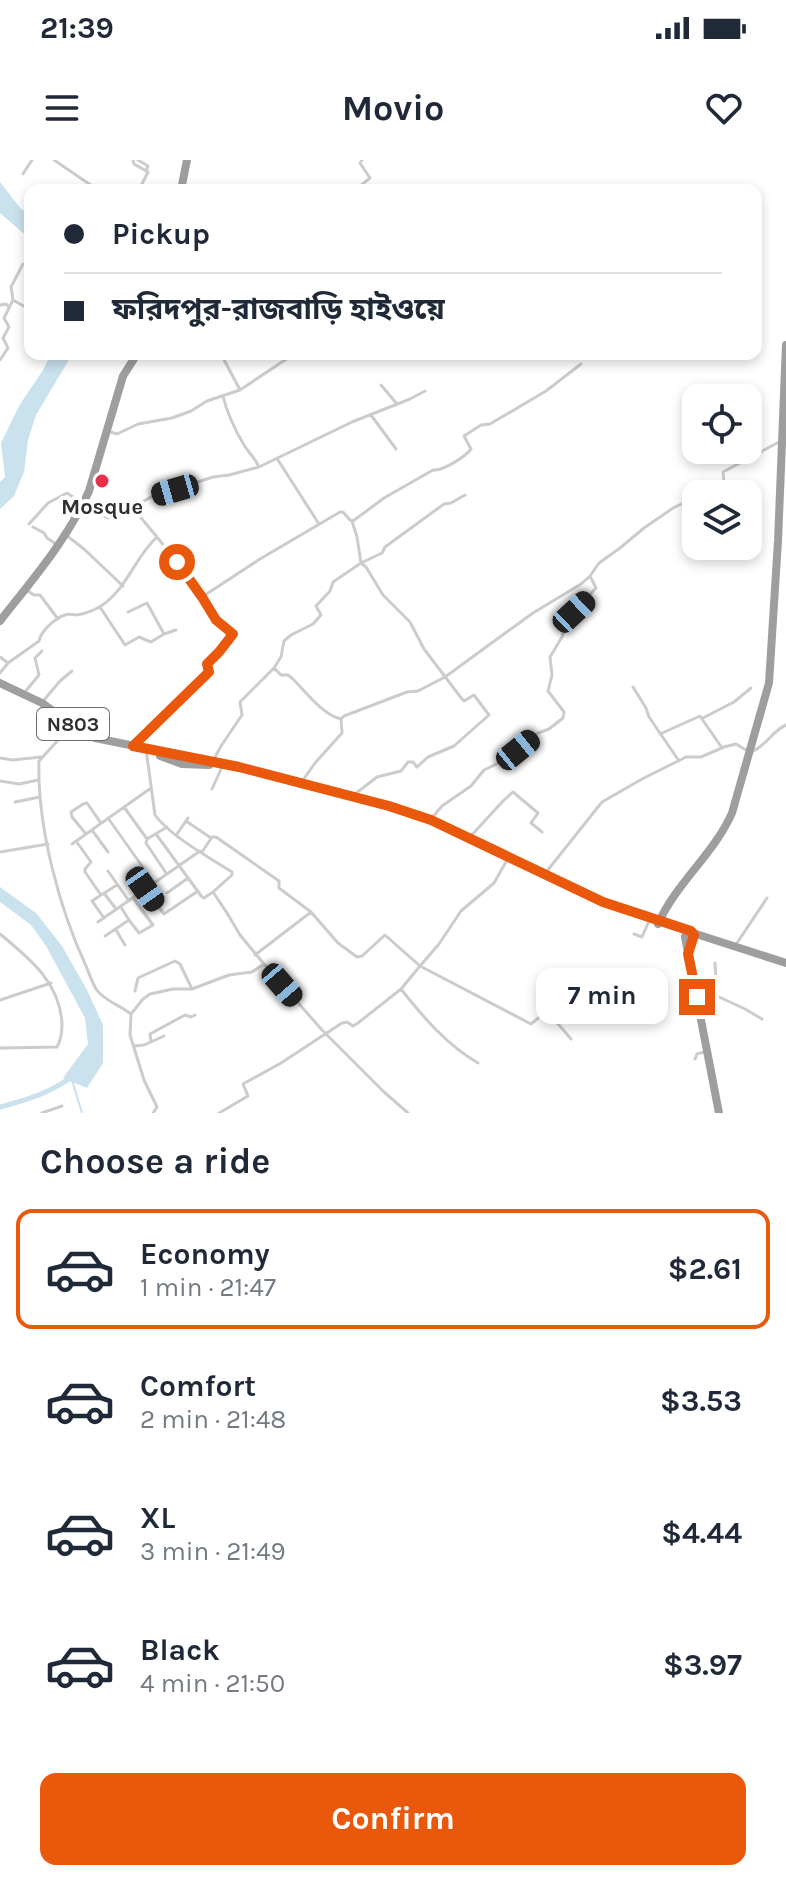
<!DOCTYPE html>
<meta charset="utf-8">
<style>
:root{--surface:#fff;--page:#f6f6f7;--text:#1f2937;--muted:#747a83;--line:#e0e1e3;--accent:#ea580c}
body{margin:0;font-family:Karla,"Noto Sans Bengali",sans-serif;background:var(--page);color:var(--text);height:100vh;display:flex;flex-direction:column;font-size:30px;white-space:nowrap}
*{box-sizing:border-box;margin:0}
p{font-size:26px;color:var(--muted)}
.icon{flex:none;width:44px;height:44px;fill:none;stroke:currentColor;stroke-width:2;stroke-linecap:round;stroke-linejoin:round}
.map{position:relative;height:953px;overflow:hidden}
.side{display:flex;flex-direction:column;background:var(--surface);flex:1}
.side>*{flex:none}
.guide{position:absolute;left:24px;top:24px;width:738px;height:176px;border-radius:16px;box-shadow:0 4px 12px #0003;display:grid;align-content:center;height:176px;padding:0 40px;background:var(--surface)}
.controls{position:absolute;left:682px;top:224px;display:grid;gap:16px}
.controls a{display:grid;place-items:center;width:80px;height:80px;border-radius:16px;background:var(--surface);box-shadow:0 4px 12px #0003;font-size:40px}
.end{position:absolute;width:36px;height:36px;margin:-18px;border:10px solid #ea580c;background:#fff;box-shadow:0 0 0 4px #fff}
.from{border-radius:50%}
.bubble{position:absolute;height:56px;border-radius:16px;background:var(--surface);box-shadow:0 4px 12px #0003;font-size:26px;font-weight:700;line-height:56px;text-align:center}
.car{position:absolute;width:24px;height:48px;margin:-24px -12px;border-radius:10px;box-shadow:0 0 6px 2px #0007;background:linear-gradient(#222 24%,#8ab4d8 0 40%,#222 0 76%,#8ab4d8 0 86%,#222 0)}
.guide b{display:flex;align-items:center;gap:28px;height:76px;font-size:30px}
.guide b+b{border-top:2px solid var(--line)}
.guide i{width:20px;height:20px;background:var(--text)}
ul{padding:0;list-style:none}
li{display:flex;align-items:center;gap:24px;height:120px;margin:0 16px 12px;padding:0 24px;border:4px solid transparent;border-radius:16px}
li div{flex:1}
li b{display:block;font-size:30px}
li em{font-style:normal;font-weight:700}
li.current{border-color:var(--accent)}
li>.icon{width:72px;height:72px;stroke-width:1.5}
h2{padding:0 40px;font-size:36px;line-height:96px}
.primary-button{display:flex;gap:16px;margin-top:auto;padding:16px 40px}
.primary-button a{flex:1;height:92px;border-radius:16px;background:var(--accent);color:#fff;font-size:32px;font-weight:700;line-height:92px;text-align:center}
.status{display:flex;justify-content:space-between;align-items:center;height:56px;padding:0 40px;background:var(--surface);direction:ltr}
.status svg{height:22px;fill:currentColor}
header{display:flex;justify-content:space-between;align-items:center;height:104px;padding:0 40px;background:var(--surface);font-size:36px;font-weight:700}
.map>svg:first-child{display:block}
.water{fill:#c9e2ed}
.lines{fill:none;stroke-linecap:round;stroke-linejoin:round}
.stream{stroke:#c9e2ed;stroke-width:2}
.river{stroke:#c9e2ed;stroke-width:5}
.minor{stroke:#ccc;stroke-width:3}
.trunk{stroke:#9e9e9e;stroke-width:8}
.route{stroke:#ea580c;stroke-width:10}
.poi-dot{fill:#ea2e4a;stroke:#fff;stroke-width:3}
.labels{text-anchor:middle;dominant-baseline:central;stroke-width:8;stroke-linejoin:round;paint-order:stroke}
.shield{fill:#fff;stroke:#6d6d6d;stroke-width:2}
.shield-label{font-size:20px;font-weight:bold;fill:#2f2f2f}
.poi-label{font-size:22px;font-weight:bold;fill:#2f2f2f;stroke:#fff}
</style>
<div class="status"><b>21:39</b><svg viewBox="0 0 49 12"><path d="M0 12V9h3v3zM5 12V6h3v6zM10 12V3h3v9zM15 12V0h3v12zM26 1h20v11H26zM47 4h2v5h-2z"/></svg></div>
<header><svg class="icon" aria-label="menu" viewBox="0 0 24 24"><path d="M4 6h16M4 12h16M4 18h16"/></svg>Movio<svg class="icon" aria-label="heart" viewBox="0 0 24 24"><path d="M12 20l-8-8c-3-5 5-10 8-4 3-6 11-1 8 4z"/></svg></header>
<div class="map">
<svg width="786" height="953" viewBox="0 0 786 953">
<rect width="100%" height="100%" fill="#fff"/>
<path class="water" d="M 0,22 L 21,49 L 30,54 L 30,79 L 0,53 Z
M 51,194 L 75,194 L 70,198 L 36,255 L 28,280 L 24,312 L 14,336 L 0,349 L 0,322 L 5,317 L 1,283 L 19,246 L 43,210 Z
M 0,727 L 36,753 L 62,786 L 87,830 L 103,865 L 103,903 L 87,928 L 63,918 L 88,884 L 85,858 L 46,786 L 31,765 L 0,742 Z"/>
<g class="lines">
<path class="stream" d="M 72,920 L 82,953"/>
<path class="river" d="M 0,947 C 27,940 49,933 72,917"/>
<path class="minor" d="M 54,0 L 98,30
M 133,0 L 134,4 L 148,12 L 139,30
M 138,0 L 148,6 L 146,11
M 23,14 L 32,0
M 355,30 L 370,18 L 360,3 L 362,0
M 13,140 L 27,148
M 0,145 L 6,144 L 9,147
M 0,200 L 8,188 L 3,178 L 9,167 L 4,158 L 13,140 L 11,127 L 23,104
M 381,225 L 397,244
M 240,230 L 294,194
M 223,236 C 227,253 235,270 244,285 C 249,293 255,298 259,307
M 371,255 L 396,289
M 111,272 L 117,274 L 138,264 L 172,258 L 191,251 L 207,241 L 240,230 L 221,194
M 278,300 L 319,364
M 703,334 L 724,323 L 723,312 L 779,282
M 135,346 L 137,353 L 157,377
M 29,364 L 48,343 L 67,333 L 79,341 L 80,343 L 108,358 L 115,350 L 124,345 L 135,346 L 151,337 L 213,317 L 229,315 L 259,307 L 352,262 L 410,239 L 425,231
M 33,367 L 44,373 L 47,378 L 56,384
M 66,375 L 84,389 L 123,426
M 28,431 L 34,435 L 40,435 L 58,459
M 202,437 L 260,399 L 340,352 L 343,352 L 350,360 L 353,361 L 384,338 L 433,310 C 443,311 465,297 471,289 L 464,276 L 481,265 L 490,264 L 546,231 L 581,204
M 100,447 L 125,485 L 139,477 L 151,482 L 164,474 L 176,470
M 128,452 L 147,443 L 164,474
M 0,497 L 8,503
M 274,508 L 281,515 L 288,515 L 293,519 C 306,532 323,555 341,559
M 0,513 L 8,503 L 39,481 C 41,471 55,458 65,455 C 69,453 73,455 77,455 C 84,454 95,450 101,446 C 128,428 134,398 157,377 L 177,402 L 202,437 L 216,460 L 233,474 L 219,492 L 207,504 L 209,512 L 133,585
M 633,527 L 646,548 L 649,557 L 679,601
M 24,533 L 39,515 L 35,498 L 42,491
M 44,540 L 60,521 L 72,511
M 703,558 L 734,542 L 751,528
M 70,567 L 39,601 C 37,665 59,748 86,806 C 89,813 92,822 96,829 C 103,840 121,846 131,854 L 130,875 L 144,920 L 157,947 L 153,953
M 660,574 L 700,556 L 722,588
M 146,589 L 155,655 C 170,676 210,698 232,712 L 232,715 L 213,732 L 227,753 L 240,775 L 264,804 L 322,870 L 384,932 L 408,953
M 753,591 C 767,585 772,571 786,565
M 0,598 L 13,600 L 41,597
M 214,599 L 221,586 L 242,555 L 240,542 L 274,508 L 281,497 L 284,481 L 291,475 L 313,464 L 321,455 L 316,446 L 330,431 L 333,422 L 361,403 L 357,377 L 352,361
M 0,621 L 19,624 L 39,620
M 301,623 L 315,603 L 342,573 L 341,559 L 344,556 L 407,532 L 418,531 L 445,517 L 533,453 L 581,424 L 590,416 L 599,403 L 620,388 L 644,368 L 673,348 L 696,337
M 212,629 L 222,607
M 355,634 L 377,617 L 401,611 L 408,602 L 413,602 L 417,607 L 428,597 L 454,586 L 489,555 L 474,535 L 464,541 L 462,539 L 424,489 L 410,462 L 383,435 L 366,407 L 361,403 L 382,393 L 385,387 L 444,344 L 451,343 L 465,335
M 15,642 L 40,637
M 124,647 L 147,679
M 108,658 L 154,723
M 431,659 L 442,646 L 471,626 L 484,610 L 507,599 L 538,573 L 549,569 L 563,558 L 564,552 L 548,531 L 552,515 L 550,497 L 562,477 L 567,459 L 596,428 L 590,416
M 186,661 L 211,678
M 92,670 L 108,692
M 86,674 L 72,657 L 71,652 L 83,644 L 87,643 L 101,663
M 156,674 L 202,737 L 204,738 L 213,732
M 177,674 L 188,658
M 469,678 L 503,641 L 513,632 L 538,653 L 531,663 L 542,672
M 76,681 L 91,702 L 85,709 L 85,712 L 101,735 L 117,725
M 72,684 L 151,628
M 0,692 L 48,684
M 202,692 L 212,677 L 216,677 L 279,721 L 279,728 L 311,752
M 108,711 L 129,741
M 547,711 L 602,642 L 642,619 L 686,597 L 701,597 L 724,587 L 736,584 L 746,590
M 166,713 L 146,683 L 147,679 L 167,667
M 145,729 L 164,754 L 198,731
M 104,733 L 116,749
M 167,733 L 188,718
M 101,735 L 92,741 L 104,758
M 129,760 L 139,773 L 153,765 L 133,738
M 98,762 L 200,691
M 116,770 L 125,785
M 0,774 C 29,798 60,822 62,864 C 62,872 61,880 57,887 L 0,888
M 634,774 L 642,777 L 649,761
M 105,776 L 129,760 L 121,747
M 737,783 L 767,738
M 255,795 L 311,752 L 338,783 L 357,797 L 362,796 L 385,775 L 420,806 L 439,784 L 461,751 L 494,723 L 507,700
M 401,829 C 423,857 447,885 478,903
M 135,831 L 138,818 L 175,801 L 180,804 L 192,829
M 717,836 L 745,849 L 762,859
M 700,837 L 717,836 L 715,803
M 0,840 L 51,823
M 131,854 L 143,839 L 150,834 L 173,829 L 192,829 L 229,815 L 252,812 L 264,804
M 151,882 L 150,874 L 185,855 L 191,857 L 195,855
M 134,886 L 144,885 L 164,876
M 695,899 L 697,894 L 704,892
M 42,953 L 62,946
M 219,953 L 248,936 L 243,924 L 281,903 L 342,863 L 347,862 L 353,866 L 358,863 L 401,829 L 420,806 L 531,864 L 547,851 L 571,879"/>
<path class="trunk" d="M 181,30 L 187,0
M 0,461 C 33,419 67,380 89,331 L 123,216 L 137,194
M 0,523 L 42,543 L 86,574 L 95,578 L 239,607 L 389,646 L 431,660 L 603,742 L 688,771
M 160,596 L 182,604 L 209,605
M 658,764 C 676,723 714,694 732,653 L 769,523 L 778,381 L 786,185
M 693,773 L 786,803
M 685,777 L 719,953"/>
</g>
<g class="lines">
<path class="route" d="M 177,402 L 202,437 L 216,460 L 233,474 L 219,492 L 207,504 L 209,512 L 133,586 L 239,607 L 389,646 L 431,660 L 603,742 L 691,771 L 694,775 L 688,794 L 697,837"/>
</g>
<circle class="poi-dot" cx="102" cy="321" r="8"/>
<g class="labels">
<rect class="shield" x="37" y="548" width="72" height="32" rx="6"/>
<g class="shield-label">
<text x="73" y="564">N803</text>
</g>
<g class="poi-label">
<text x="102" y="347">Mosque</text>
</g>
</g>
</svg>
<div class="controls">
<a><svg class="icon" aria-label="locate" viewBox="0 0 24 24"><circle cx="12" cy="12" r="6"/><path d="M12 2v4M12 18v4M2 12h4M18 12h4"/></svg></a>
<a><svg class="icon" aria-label="layers" viewBox="0 0 24 24"><path d="M12 4l9 5-9 5-9-5zM3 14l9 5 9-5"/></svg></a>
</div>
<i class="end from" style="left:177px;top:402px"></i>
<i class="end" style="left:697px;top:837px"></i>
<div class="bubble" style="left:536px;top:808px;width:132px">7 min</div>
<i class="car" style="left:175px;top:330px;rotate:254deg"></i>
<i class="car" style="left:574px;top:452px;rotate:47deg"></i>
<i class="car" style="left:518px;top:590px;rotate:51deg"></i>
<i class="car" style="left:145px;top:729px;rotate:145deg"></i>
<i class="car" style="left:282px;top:825px;rotate:139deg"></i>
<div class="guide">
<b><i class="from"></i>Pickup</b>
<b><i></i>ফরিদপুর-রাজবাড়ি হাইওয়ে</b>
</div>
</div>
<section class="side">
<h2>Choose a ride</h2>
<ul>
<li class="current"><svg class="icon" aria-label="car" viewBox="0 0 24 24"><path d="M5 17H2v-5l4-1 3-4h7l3 4 3 1v5h-3M9 17h6M6 11h13"/><circle cx="7" cy="17" r="2"/><circle cx="17" cy="17" r="2"/></svg><div><b>Economy</b><p>1 min · 21:47</p></div><em>$2.61</em></li>
<li><svg class="icon" aria-label="car" viewBox="0 0 24 24"><path d="M5 17H2v-5l4-1 3-4h7l3 4 3 1v5h-3M9 17h6M6 11h13"/><circle cx="7" cy="17" r="2"/><circle cx="17" cy="17" r="2"/></svg><div><b>Comfort</b><p>2 min · 21:48</p></div><em>$3.53</em></li>
<li><svg class="icon" aria-label="car" viewBox="0 0 24 24"><path d="M5 17H2v-5l4-1 3-4h7l3 4 3 1v5h-3M9 17h6M6 11h13"/><circle cx="7" cy="17" r="2"/><circle cx="17" cy="17" r="2"/></svg><div><b>XL</b><p>3 min · 21:49</p></div><em>$4.44</em></li>
<li><svg class="icon" aria-label="car" viewBox="0 0 24 24"><path d="M5 17H2v-5l4-1 3-4h7l3 4 3 1v5h-3M9 17h6M6 11h13"/><circle cx="7" cy="17" r="2"/><circle cx="17" cy="17" r="2"/></svg><div><b>Black</b><p>4 min · 21:50</p></div><em>$3.97</em></li>
</ul>
<div class="primary-button"><a>Confirm</a></div>
</section>
